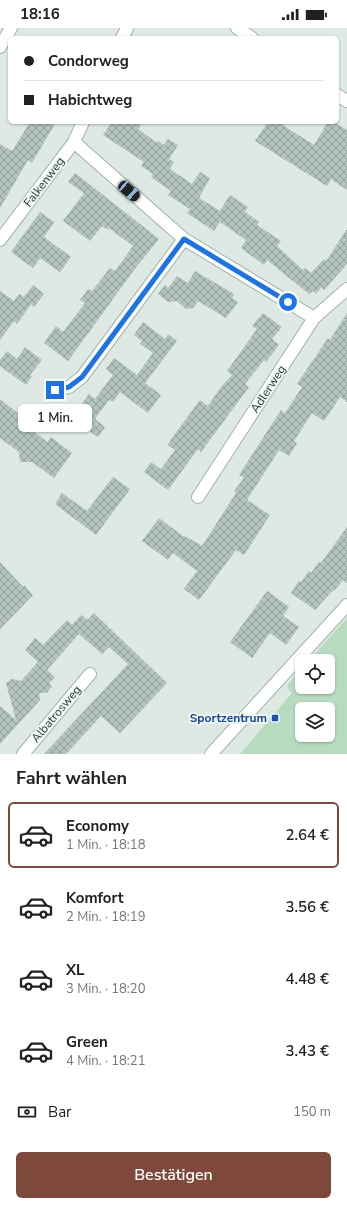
<!DOCTYPE html>
<html lang="de">
<meta charset="utf-8">
<style>
:root{--surface:#fff;--page:#f6f6f6;--text:#202124;--muted:#757577;--line:#e0e0e0;--accent:#7e483a}
body{margin:0;font-family:"Nunito Sans",sans-serif;background:var(--page);color:var(--text);height:100vh;display:flex;flex-direction:column;font-size:15px;white-space:nowrap}
*{box-sizing:border-box;margin:0}
p{font-size:13px;color:var(--muted)}
.icon{flex:none;width:22px;height:22px;fill:none;stroke:currentColor;stroke-width:2;stroke-linecap:round;stroke-linejoin:round}
.map{position:relative;height:726px;overflow:hidden}
.drawer{display:flex;flex-direction:column;background:var(--surface);flex:1}
.drawer>*{flex:none}
.top-card{position:absolute;left:8px;top:8px;width:331px;height:88px;border-radius:6px;box-shadow:0 1px 3px #0004;display:grid;align-content:center;height:88px;padding:0 16px;background:var(--surface)}
.fabs{position:absolute;left:295px;top:626px;display:grid;gap:8px}
.fabs a{display:grid;place-items:center;width:40px;height:40px;border-radius:6px;background:var(--surface);box-shadow:0 1px 3px #0004;font-size:20px}
.end{position:absolute;width:18px;height:18px;margin:-9px;border:5px solid #1a73e8;background:#fff;box-shadow:0 0 0 2px #fff}
.from{border-radius:50%}
.bubble{position:absolute;height:28px;border-radius:6px;background:var(--surface);box-shadow:0 1px 3px #0004;font-size:13px;font-weight:600;line-height:28px;text-align:center}
.car{position:absolute;width:12px;height:24px;margin:-12px -6px;border-radius:5px;box-shadow:0 0 3px 1px #0007;background:linear-gradient(#222 24%,#8ab4d8 0 40%,#222 0 76%,#8ab4d8 0 86%,#222 0)}
.top-card b{display:flex;align-items:center;gap:14px;height:38px;font-size:15px}
.top-card b+b{border-top:1px solid var(--line)}
.top-card i{width:10px;height:10px;background:var(--text)}
ul{padding:0;list-style:none}
li{display:flex;align-items:center;gap:12px;height:66px;margin:0 8px 6px;padding:0 8px;border:2px solid transparent;border-radius:6px}
li div{flex:1}
li b{display:block;font-size:15px}
li em{font-style:normal;font-weight:600}
li.active{border-color:var(--accent)}
li>.icon{width:36px;height:36px;stroke-width:1.5}
h2{padding:0 16px;font-size:18px;line-height:48px}
.pay{display:flex;align-items:center;gap:10px;height:44px;padding:0 16px;font-size:15px}
.pay p{margin-inline-start:auto}
.button{display:flex;gap:8px;margin-top:auto;padding:8px 16px}
.button a{flex:1;height:46px;border-radius:6px;background:var(--accent);color:#fff;font-size:16px;font-weight:600;line-height:46px;text-align:center}
.status{display:flex;justify-content:space-between;align-items:center;height:28px;padding:0 20px;background:var(--surface);direction:ltr}
.status svg{height:11px;fill:currentColor}
.map>svg:first-child{display:block}
.green{fill:#b6dbbf;fill-rule:evenodd}
.building{fill:url(#building-cross-hatch)}
.lines{fill:none;stroke-linecap:round;stroke-linejoin:round}
.minor-casing{stroke:#a1b1ab;stroke-width:14}
.minor{stroke:#fff;stroke-width:12}
.route{stroke:#1a73e8;stroke-width:5}
.transit-dot{fill:#1a4fb4;stroke:#eef6f2;stroke-width:1.5}
.labels{text-anchor:middle;dominant-baseline:central;stroke-width:4;stroke-linejoin:round;paint-order:stroke}
.street-label{font-size:12px;fill:#1f3931;stroke:#eef6f2}
.transit-label{font-size:12px;font-weight:bold;fill:#164399;stroke:#eef6f2;text-anchor:end}
</style>
<div class="status"><b>18:16</b><svg viewBox="0 0 49 12"><path d="M0 12V9h3v3zM5 12V6h3v6zM10 12V3h3v9zM15 12V0h3v12zM26 1h20v11H26zM47 4h2v5h-2z"/></svg></div>
<div class="map">
<svg width="347" height="726" viewBox="0 0 347 726">
<defs>
<pattern id="building-cross-hatch" width="8" height="8" patternUnits="userSpaceOnUse"><rect width="8" height="8" fill="#b3c4bd"/><path d="M0 0l8 8M0 8l8-8" fill="none" stroke="#91a09a"/></pattern>
</defs>
<rect width="100%" height="100%" fill="#dee9e4"/>
<path class="green" d="M 347,590 L 347,726 L 240,726 L 292,665 L 287,660 L 288,656 L 302,640 L 302,659 L 328,659 L 328,633 L 308,633 ZM 302,681 L 328,681 L 328,707 L 302,707 Z"/>
<path class="building" d="M 30,94 L 56,94 L 32,135 L 28,132 L 0,180 L 0,116 L 12,123 Z
M 112,94 L 143,94 L 138,101 L 157,115 L 158,113 L 164,117 L 168,111 L 178,117 L 169,131 L 174,134 L 170,141 L 192,156 L 200,144 L 210,150 L 199,170 L 220,183 L 230,167 L 248,179 L 245,184 L 259,194 L 257,197 L 281,213 L 277,218 L 303,242 L 305,240 L 311,245 L 324,231 L 326,233 L 347,201 L 347,236 L 324,262 L 321,259 L 316,266 L 313,263 L 309,266 L 267,232 L 264,237 L 241,220 L 246,212 L 220,194 L 214,203 L 187,185 L 190,181 L 168,167 L 171,163 L 151,149 L 153,146 L 141,138 L 144,134 L 103,107 Z
M 268,94 L 278,94 L 314,117 L 328,94 L 334,94 L 347,102 L 347,162 L 331,151 L 327,158 L 255,113 Z
M 75,145 L 159,211 L 134,242 L 68,333 L 44,315 L 56,298 L 63,304 L 85,275 L 80,272 L 88,261 L 92,263 L 110,240 L 115,243 L 133,218 L 109,200 L 108,202 L 102,198 L 90,213 L 63,193 L 84,165 L 68,154 Z
M 40,184 L 54,194 L 44,209 L 71,229 L 60,244 L 40,230 L 33,240 L 11,224 Z
M 195,243 L 234,266 L 232,270 L 238,274 L 226,290 L 198,273 L 193,280 L 186,281 L 177,273 L 168,274 L 158,266 L 165,257 L 168,260 L 177,248 L 188,255 Z
M 33,257 L 44,266 L 34,279 L 31,276 L 17,296 L 14,293 L 0,312 L 0,263 L 14,273 L 19,266 L 24,269 Z
M 263,285 L 282,299 L 272,311 L 279,317 L 266,334 L 264,332 L 245,356 L 249,359 L 201,424 L 198,421 L 168,462 L 144,444 L 151,434 L 161,441 L 175,422 L 168,417 L 172,410 L 200,372 L 208,378 L 221,359 L 232,347 L 227,343 L 257,301 L 252,298 Z
M 347,285 L 347,374 L 340,369 L 324,393 L 312,385 L 294,413 L 297,415 L 289,428 L 279,422 L 247,472 L 270,487 L 244,527 L 236,522 L 199,572 L 184,561 L 197,543 L 173,525 L 168,532 L 142,513 L 159,490 L 184,509 L 185,508 L 202,518 L 236,465 L 234,463 L 244,450 L 239,447 L 281,382 L 285,385 L 302,359 L 297,356 L 328,310 L 330,312 Z
M 143,294 L 165,311 L 168,306 L 177,313 L 145,355 L 161,367 L 148,385 L 120,364 L 113,374 L 109,372 L 95,391 L 105,399 L 98,409 L 71,391 L 89,366 L 95,371 L 113,347 L 106,341 L 114,330 L 137,347 L 153,325 L 140,316 L 142,313 L 134,307 Z
M 25,319 L 42,332 L 30,347 L 32,348 L 26,357 L 0,338 L 0,332 L 7,323 L 17,331 Z
M 0,371 L 30,395 L 27,398 L 47,414 L 51,409 L 72,425 L 54,450 L 32,434 L 20,434 L 19,424 L 0,410 Z
M 113,449 L 130,461 L 96,507 L 55,476 L 62,465 L 87,483 Z
M 347,499 L 347,555 L 343,552 L 334,563 L 333,562 L 315,582 L 291,565 L 299,553 L 301,554 L 309,543 L 311,545 L 319,534 L 321,535 Z
M 0,534 L 23,559 L 24,557 L 33,567 L 0,601 Z
M 267,563 L 289,579 L 283,588 L 299,599 L 286,617 L 270,605 L 252,630 L 230,614 Z
M 94,585 L 167,655 L 120,705 L 101,688 L 66,726 L 44,726 L 128,636 L 109,619 L 102,626 L 79,606 L 47,642 L 55,649 L 49,655 L 52,658 L 47,665 L 39,665 L 40,672 L 0,716 L 0,678 L 16,692 L 6,655 L 12,651 L 21,653 L 38,634 L 25,622 L 35,610 L 43,617 L 67,592 L 72,597 L 81,587 L 88,592 Z"/>
<g class="lines">
<defs>
<path id="minor" d="M 237,0 L 252,10
M 122,10 L 127,0
M 0,19 L 11,0
M 337,67 L 347,73
M 74,114 L 184,211 L 314,290
M 0,212 L 74,114 L 83,94
M 55,362 L 69,359 L 82,349 L 184,211
M 198,469 L 314,290 L 347,261
M 23,726 L 90,646
M 211,726 L 347,577"/>
</defs>
<use href="#minor" class="minor-casing"/>
<use href="#minor" class="minor"/>
</g>
<g class="lines">
<path class="route" d="M 55,362 L 69,359 L 82,349 L 184,211 L 288,274"/>
</g>
<rect class="transit-dot" x="271" y="686" width="8" height="8" rx="2"/>
<g class="labels">
<g class="street-label">
<text transform="translate(44 154) rotate(-53)">Falkenweg</text>
<text transform="translate(268 361) rotate(-57)">Adlerweg</text>
<text transform="translate(56 686) rotate(-50)">Albatrosweg</text>
</g>
<g class="transit-label">
<text x="267" y="690">Sportzentrum</text>
</g>
</g>
</svg>
<div class="fabs">
<a><svg class="icon" aria-label="locate" viewBox="0 0 24 24"><circle cx="12" cy="12" r="6"/><path d="M12 2v4M12 18v4M2 12h4M18 12h4"/></svg></a>
<a><svg class="icon" aria-label="layers" viewBox="0 0 24 24"><path d="M12 4l9 5-9 5-9-5zM3 14l9 5 9-5"/></svg></a>
</div>
<i class="end from" style="left:288px;top:274px"></i>
<i class="end" style="left:55px;top:362px"></i>
<div class="bubble" style="left:18px;top:376px;width:74px">1 Min.</div>
<i class="car" style="left:129px;top:163px;rotate:131deg"></i>
<div class="top-card">
<b><i class="from"></i>Condorweg</b>
<b><i></i>Habichtweg</b>
</div>
</div>
<section class="drawer">
<h2>Fahrt wählen</h2>
<ul>
<li class="active"><svg class="icon" aria-label="car" viewBox="0 0 24 24"><path d="M5 17H2v-5l4-1 3-4h7l3 4 3 1v5h-3M9 17h6M6 11h13"/><circle cx="7" cy="17" r="2"/><circle cx="17" cy="17" r="2"/></svg><div><b>Economy</b><p>1 Min. · 18:18</p></div><em>2.64 €</em></li>
<li><svg class="icon" aria-label="car" viewBox="0 0 24 24"><path d="M5 17H2v-5l4-1 3-4h7l3 4 3 1v5h-3M9 17h6M6 11h13"/><circle cx="7" cy="17" r="2"/><circle cx="17" cy="17" r="2"/></svg><div><b>Komfort</b><p>2 Min. · 18:19</p></div><em>3.56 €</em></li>
<li><svg class="icon" aria-label="car" viewBox="0 0 24 24"><path d="M5 17H2v-5l4-1 3-4h7l3 4 3 1v5h-3M9 17h6M6 11h13"/><circle cx="7" cy="17" r="2"/><circle cx="17" cy="17" r="2"/></svg><div><b>XL</b><p>3 Min. · 18:20</p></div><em>4.48 €</em></li>
<li><svg class="icon" aria-label="car" viewBox="0 0 24 24"><path d="M5 17H2v-5l4-1 3-4h7l3 4 3 1v5h-3M9 17h6M6 11h13"/><circle cx="7" cy="17" r="2"/><circle cx="17" cy="17" r="2"/></svg><div><b>Green</b><p>4 Min. · 18:21</p></div><em>3.43 €</em></li>
</ul>
<div class="pay"><svg class="icon" aria-label="cash" viewBox="0 0 24 24"><path d="M3 7h18v10H3z"/><circle cx="12" cy="12" r="2"/></svg>Bar<p>150 m</p></div>
<div class="button"><a>Bestätigen</a></div>
</section>
